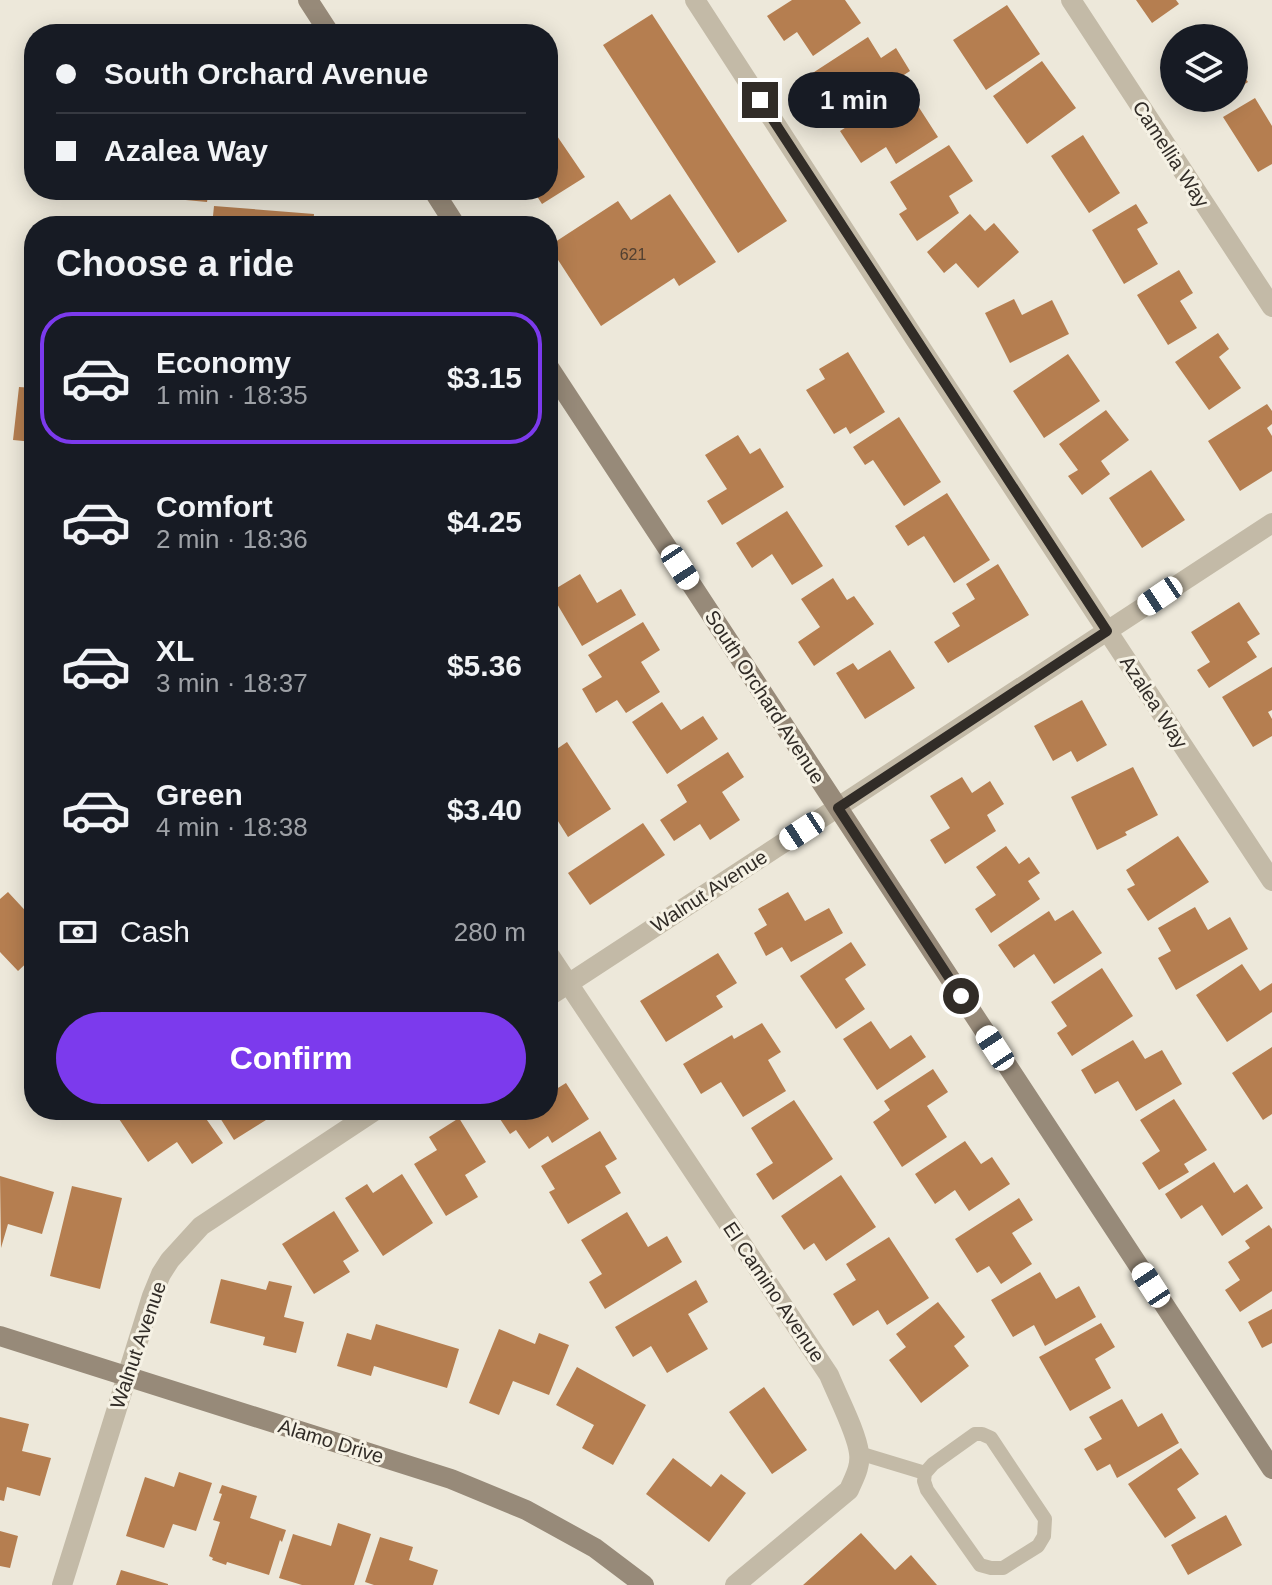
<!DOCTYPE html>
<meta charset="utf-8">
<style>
:root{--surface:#171b24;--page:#242831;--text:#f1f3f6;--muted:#9ea1a6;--line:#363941;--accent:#7c3aed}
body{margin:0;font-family:Helvetica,sans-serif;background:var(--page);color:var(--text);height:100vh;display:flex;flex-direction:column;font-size:30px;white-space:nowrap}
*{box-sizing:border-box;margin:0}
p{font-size:26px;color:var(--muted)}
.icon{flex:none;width:44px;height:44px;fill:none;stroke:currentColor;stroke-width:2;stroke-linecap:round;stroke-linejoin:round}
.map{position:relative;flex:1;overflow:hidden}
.side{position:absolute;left:24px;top:216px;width:534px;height:904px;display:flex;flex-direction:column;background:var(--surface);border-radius:32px;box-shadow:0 4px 20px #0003}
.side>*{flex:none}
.banner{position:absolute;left:24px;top:24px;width:534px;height:176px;border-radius:32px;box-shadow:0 4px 20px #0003;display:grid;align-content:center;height:176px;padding:0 32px;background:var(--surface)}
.tools{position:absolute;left:1160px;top:24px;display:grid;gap:16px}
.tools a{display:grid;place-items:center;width:88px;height:88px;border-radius:50%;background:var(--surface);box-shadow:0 4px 20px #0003;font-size:40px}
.end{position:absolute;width:36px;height:36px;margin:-18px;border:10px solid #312c27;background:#fff;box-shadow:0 0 0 4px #fff}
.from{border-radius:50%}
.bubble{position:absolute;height:56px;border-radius:28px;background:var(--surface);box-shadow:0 4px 20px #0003;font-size:26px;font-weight:700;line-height:56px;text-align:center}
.car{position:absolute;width:24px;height:48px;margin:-24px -12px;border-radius:10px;box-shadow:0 0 6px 2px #0007;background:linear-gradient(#fff 24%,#345 0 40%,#fff 0 76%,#345 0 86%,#fff 0)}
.banner b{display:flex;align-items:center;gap:28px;height:76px;font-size:30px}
.banner b+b{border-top:2px solid var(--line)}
.banner i{width:20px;height:20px;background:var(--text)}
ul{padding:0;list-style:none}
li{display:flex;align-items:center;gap:24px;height:132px;margin:0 16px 12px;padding:0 16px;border:4px solid transparent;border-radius:32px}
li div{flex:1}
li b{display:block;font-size:30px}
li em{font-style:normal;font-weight:700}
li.on{border-color:var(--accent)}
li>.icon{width:72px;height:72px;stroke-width:1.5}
h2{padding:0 32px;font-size:36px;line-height:96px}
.pay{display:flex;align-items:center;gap:20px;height:88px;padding:0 32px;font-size:30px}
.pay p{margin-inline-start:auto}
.cta{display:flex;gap:16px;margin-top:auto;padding:16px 32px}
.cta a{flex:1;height:92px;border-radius:48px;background:var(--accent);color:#fff;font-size:32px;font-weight:700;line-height:92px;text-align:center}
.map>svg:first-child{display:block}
.building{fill:#b57e50}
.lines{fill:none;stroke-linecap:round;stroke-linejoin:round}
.lane{stroke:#c3baa7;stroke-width:14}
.street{stroke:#c3baa7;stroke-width:20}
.secondary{stroke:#978a79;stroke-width:20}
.route{stroke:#312c27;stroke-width:10}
.labels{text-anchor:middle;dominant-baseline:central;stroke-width:6;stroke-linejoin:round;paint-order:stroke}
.number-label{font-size:16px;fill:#524031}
.street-label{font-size:20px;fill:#312c27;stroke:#f6f2e5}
</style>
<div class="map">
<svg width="1272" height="1585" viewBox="0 0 1272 1585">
<rect width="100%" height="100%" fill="#ede8da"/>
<path class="building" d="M 792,0 L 845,0 L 861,23 L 813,56 L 797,32 L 784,41 L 767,16 Z
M 1136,0 L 1176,0 L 1179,4 L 1152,23 Z
M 1007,5 L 1040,54 L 986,90 L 953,40 Z
M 652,14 L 787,221 L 738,253 L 603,45 Z
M 868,37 L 881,58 L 896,48 L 910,71 L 836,119 L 808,76 Z
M 1042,61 L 1076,108 L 1027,144 L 993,96 Z
M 1234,62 L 1248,82 L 1234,91 Z
M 548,87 L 552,89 L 555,133 L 585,177 L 542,204 L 533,190 L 548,190 Z
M 907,89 L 938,137 L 896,164 L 886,147 L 861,163 L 840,131 Z
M 1255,98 L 1272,126 L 1272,164 L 1258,172 L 1223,117 Z
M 1083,135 L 1120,193 L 1089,213 L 1051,156 Z
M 949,145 L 973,181 L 949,196 L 959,213 L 917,241 L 899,214 L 907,209 L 890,182 Z
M 121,190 L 209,190 L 207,202 L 121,194 Z
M 670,194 L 716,262 L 679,286 L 674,278 L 601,326 L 549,246 L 618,201 L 631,220 Z
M 1136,204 L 1148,223 L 1137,229 L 1158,264 L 1124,284 L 1092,230 Z
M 214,206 L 314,214 L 313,226 L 212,226 Z
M 970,214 L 985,231 L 994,223 L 1019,252 L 978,288 L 956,263 L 944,273 L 927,252 Z
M 1179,270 L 1193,293 L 1180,301 L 1197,328 L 1168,345 L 1137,295 Z
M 1014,299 L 1022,315 L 1052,300 L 1069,334 L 1010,363 L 985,313 Z
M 1218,333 L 1229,349 L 1219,357 L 1241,388 L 1209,410 L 1175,362 Z
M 848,352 L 885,412 L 850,434 L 846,427 L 834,434 L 806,390 L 825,379 L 819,369 Z
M 1068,354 L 1100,401 L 1044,438 L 1013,391 Z
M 19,387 L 34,388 L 34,442 L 13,440 Z
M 1267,404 L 1272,411 L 1272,424 L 1267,428 L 1272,436 L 1272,471 L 1240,491 L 1208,441 Z
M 1106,410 L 1129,440 L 1101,461 L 1110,474 L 1082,495 L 1068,476 L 1078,470 L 1059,444 Z
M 899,417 L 941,482 L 904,506 L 873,460 L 865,465 L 853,447 Z
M 738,435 L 750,454 L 760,448 L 784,487 L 722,525 L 707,501 L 727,489 L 705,455 Z
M 1151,470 L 1185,520 L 1142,548 L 1109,498 Z
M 947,493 L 990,560 L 954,583 L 924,536 L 908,546 L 895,526 Z
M 787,511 L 823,566 L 792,585 L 772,554 L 752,568 L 736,543 Z
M 998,564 L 1029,615 L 948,663 L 934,642 L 960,626 L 952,613 L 975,599 L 966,584 Z
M 580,574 L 597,603 L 621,589 L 636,615 L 582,646 L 550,592 Z
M 833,578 L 847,600 L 854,596 L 874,624 L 814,666 L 798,642 L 820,627 L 801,599 Z
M 1239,602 L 1260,634 L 1247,642 L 1257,657 L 1209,688 L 1197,670 L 1210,662 L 1191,632 Z
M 643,622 L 660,650 L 641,662 L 660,692 L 626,713 L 617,700 L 596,713 L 582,689 L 602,677 L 588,655 Z
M 890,650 L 915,688 L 865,719 L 836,673 L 853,663 L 858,670 Z
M 1272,667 L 1272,710 L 1268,712 L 1272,719 L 1272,736 L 1253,747 L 1222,697 Z
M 1082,700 L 1107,745 L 1077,762 L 1071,751 L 1053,761 L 1034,726 Z
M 662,702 L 681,730 L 703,716 L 718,739 L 667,774 L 632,722 Z
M 567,742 L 611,809 L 568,837 L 551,810 L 555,808 L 548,797 L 548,755 Z
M 728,752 L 744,777 L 722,792 L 740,820 L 710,840 L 700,824 L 674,841 L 660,820 L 687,802 L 677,785 Z
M 1133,767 L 1158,815 L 1125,832 L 1127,835 L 1097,850 L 1071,797 Z
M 962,777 L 972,793 L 990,781 L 1004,804 L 987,815 L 996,831 L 945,864 L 930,840 L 950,828 L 930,796 Z
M 643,823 L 665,855 L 590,905 L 568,873 Z
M 1178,836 L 1209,882 L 1148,921 L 1127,889 L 1135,885 L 1126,870 Z
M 1006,846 L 1019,864 L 1029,857 L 1040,873 L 1028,881 L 1040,899 L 991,933 L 975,909 L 996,895 L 976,867 Z
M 8,892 L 34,920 L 34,956 L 18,971 L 0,952 L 0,899 Z
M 788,892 L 805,921 L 829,908 L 843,933 L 791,962 L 782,947 L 766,956 L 754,933 L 767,925 L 758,909 Z
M 1195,907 L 1208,930 L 1230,917 L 1248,949 L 1176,990 L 1158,958 L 1171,951 L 1158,928 Z
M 1073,910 L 1102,953 L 1054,984 L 1034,954 L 1014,968 L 998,945 L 1049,911 L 1055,921 Z
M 851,942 L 866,965 L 845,979 L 865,1009 L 836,1029 L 800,976 Z
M 718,953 L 737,983 L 716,996 L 723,1007 L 666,1042 L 640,1001 Z
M 1242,964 L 1260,991 L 1272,983 L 1272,1012 L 1227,1042 L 1196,995 Z
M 1102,968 L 1133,1016 L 1072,1056 L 1057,1033 L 1067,1026 L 1051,1002 Z
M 871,1021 L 890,1049 L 911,1035 L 926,1057 L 877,1090 L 843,1039 Z
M 762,1023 L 781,1052 L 768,1060 L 786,1091 L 743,1117 L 721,1082 L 701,1094 L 683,1064 L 732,1035 L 734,1039 Z
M 1133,1040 L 1145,1059 L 1162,1050 L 1182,1084 L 1136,1111 L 1118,1081 L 1095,1094 L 1081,1070 Z
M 1272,1047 L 1272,1114 L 1263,1120 L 1232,1073 Z
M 933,1069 L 948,1092 L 927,1106 L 947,1137 L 902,1167 L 873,1122 L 890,1110 L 884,1101 Z
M 548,1082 L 553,1091 L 566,1083 L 589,1119 L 552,1143 L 548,1136 L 529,1149 L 516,1130 L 510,1134 L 494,1110 L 548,1110 Z
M 1174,1099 L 1207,1150 L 1184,1164 L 1189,1172 L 1159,1190 L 1142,1163 L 1160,1151 L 1140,1120 Z
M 794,1100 L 833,1159 L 773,1200 L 756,1174 L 773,1163 L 751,1128 Z
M 113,1110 L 200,1110 L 223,1143 L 192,1164 L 177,1142 L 148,1162 Z
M 215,1110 L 259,1110 L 266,1120 L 234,1140 Z
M 459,1118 L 486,1162 L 465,1175 L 478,1197 L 446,1216 L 414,1164 L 437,1150 L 429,1137 Z
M 600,1131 L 617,1159 L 605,1166 L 621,1193 L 568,1224 L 549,1192 L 555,1189 L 541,1166 Z
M 965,1141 L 981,1164 L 992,1157 L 1010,1184 L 969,1211 L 955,1190 L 935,1204 L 915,1174 Z
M 1214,1162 L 1234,1193 L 1247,1184 L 1263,1208 L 1222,1236 L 1202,1205 L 1181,1219 L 1165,1194 Z
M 402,1174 L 433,1223 L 383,1256 L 345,1198 L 367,1184 L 373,1193 Z
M 841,1175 L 876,1227 L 826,1261 L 814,1243 L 804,1250 L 781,1216 Z
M 0,1176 L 54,1192 L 42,1234 L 8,1224 L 1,1248 Z
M 72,1186 L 122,1198 L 100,1289 L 50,1276 Z
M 1019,1198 L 1033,1220 L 1012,1233 L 1032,1264 L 1001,1284 L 989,1266 L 977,1273 L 955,1239 Z
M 334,1211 L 359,1251 L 343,1261 L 350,1272 L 314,1294 L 282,1244 Z
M 627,1212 L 648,1247 L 667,1236 L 682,1262 L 605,1309 L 589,1282 L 602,1274 L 581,1240 Z
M 1269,1225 L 1272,1229 L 1272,1291 L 1240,1312 L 1225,1290 L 1240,1280 L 1228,1262 L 1250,1248 L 1245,1241 Z
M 889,1237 L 929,1298 L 887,1325 L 878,1310 L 853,1326 L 833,1294 L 856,1280 L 846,1264 Z
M 1040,1272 L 1056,1299 L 1079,1286 L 1096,1317 L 1045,1346 L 1034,1325 L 1013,1337 L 991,1300 Z
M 221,1279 L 266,1290 L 269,1281 L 292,1286 L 284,1317 L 304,1322 L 296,1353 L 263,1345 L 265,1337 L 210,1323 Z
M 696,1280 L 708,1302 L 688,1314 L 708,1349 L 667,1373 L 651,1346 L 633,1357 L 615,1327 Z
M 938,1302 L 965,1337 L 954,1346 L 969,1366 L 921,1403 L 889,1360 L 906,1347 L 896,1334 Z
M 1272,1309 L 1272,1343 L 1262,1348 L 1248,1322 Z
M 1101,1323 L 1115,1347 L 1095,1359 L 1111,1388 L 1070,1411 L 1039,1357 Z
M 376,1324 L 459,1349 L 447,1388 L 374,1366 L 371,1376 L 337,1366 L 347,1333 L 371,1340 Z
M 499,1329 L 535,1344 L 539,1333 L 569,1345 L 549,1395 L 513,1381 L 499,1415 L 469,1403 Z
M 577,1367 L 646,1405 L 613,1465 L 582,1448 L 594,1425 L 556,1405 Z
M 764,1387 L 807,1450 L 772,1474 L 729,1412 Z
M 1122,1399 L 1138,1427 L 1162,1413 L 1179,1443 L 1117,1478 L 1110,1464 L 1097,1471 L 1084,1449 L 1102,1439 L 1089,1417 Z
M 0,1417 L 29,1424 L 22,1451 L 51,1458 L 40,1496 L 7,1487 L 4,1501 L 0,1500 Z
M 1181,1448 L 1199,1474 L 1177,1489 L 1196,1518 L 1165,1538 L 1128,1484 Z
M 673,1458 L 711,1487 L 721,1474 L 746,1493 L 709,1542 L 646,1494 Z
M 179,1472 L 212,1483 L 196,1531 L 173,1524 L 164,1548 L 126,1536 L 145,1477 L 174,1487 Z
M 222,1485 L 257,1496 L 250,1518 L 286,1530 L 282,1542 L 280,1540 L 269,1575 L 227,1562 L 226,1565 L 212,1560 L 213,1558 L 209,1556 L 220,1522 L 213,1520 L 222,1494 L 219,1493 Z
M 1226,1515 L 1242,1545 L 1188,1575 L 1171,1545 Z
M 338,1523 L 371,1534 L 354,1585 L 302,1585 L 279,1578 L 293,1534 L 331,1546 Z
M 0,1531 L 18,1536 L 10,1568 L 0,1566 Z
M 861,1533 L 895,1570 L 911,1555 L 937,1585 L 803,1585 Z
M 380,1537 L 413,1547 L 409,1560 L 438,1570 L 433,1585 L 374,1585 L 365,1582 Z
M 121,1570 L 168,1584 L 168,1585 L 116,1585 Z"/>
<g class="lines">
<path class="lane" d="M 859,1453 L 925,1473 L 924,1481 L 927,1490 L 980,1565 L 991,1568 L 1003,1568 L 1038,1546 L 1044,1536 L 1045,1519 L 991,1438 L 982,1434 L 975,1434 L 933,1464 L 925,1473"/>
<path class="street" d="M 695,0 L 915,339 L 1272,881
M 1071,0 L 1272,307
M 548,953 L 829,1375 C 837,1395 857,1433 859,1453 C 861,1467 854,1478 849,1490 L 735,1585
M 548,997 L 1272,523
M 62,1585 L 152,1296 L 161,1274 L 170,1260 L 201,1226 L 376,1110"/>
<path class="secondary" d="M 308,0 L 330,34
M 433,190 L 456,226
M 548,366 L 1272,1469
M 0,1336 L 451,1479 L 526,1510 L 595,1548 L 644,1585"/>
</g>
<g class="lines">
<path class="route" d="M 760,100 L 1107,631 L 838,808 L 961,996"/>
</g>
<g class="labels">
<g class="number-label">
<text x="633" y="254">621</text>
</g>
<g class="street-label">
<text transform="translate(1171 154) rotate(57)">Camellia Way</text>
<text transform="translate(765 697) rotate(57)">South Orchard Avenue</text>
<text transform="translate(1154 702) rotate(57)">Azalea Way</text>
<text transform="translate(709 891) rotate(-33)">Walnut Avenue</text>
<text transform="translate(774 1292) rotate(56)">El Camino Avenue</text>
<text transform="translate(138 1345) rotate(-71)">Walnut Avenue</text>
<text transform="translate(331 1441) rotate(17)">Alamo Drive</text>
</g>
</g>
</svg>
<div class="tools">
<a><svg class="icon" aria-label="layers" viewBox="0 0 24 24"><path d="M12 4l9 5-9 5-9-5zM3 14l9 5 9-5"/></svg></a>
</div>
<i class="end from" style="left:961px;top:996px"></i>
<i class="end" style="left:760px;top:100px"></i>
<div class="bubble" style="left:788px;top:72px;width:132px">1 min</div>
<i class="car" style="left:680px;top:567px;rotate:147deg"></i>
<i class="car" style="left:1160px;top:596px;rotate:236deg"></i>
<i class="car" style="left:802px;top:831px;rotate:237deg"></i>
<i class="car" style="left:995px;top:1048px;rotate:327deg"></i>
<i class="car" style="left:1151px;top:1285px;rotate:327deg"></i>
<div class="banner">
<b><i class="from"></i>South Orchard Avenue</b>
<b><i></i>Azalea Way</b>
</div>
<section class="side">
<h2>Choose a ride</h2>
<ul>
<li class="on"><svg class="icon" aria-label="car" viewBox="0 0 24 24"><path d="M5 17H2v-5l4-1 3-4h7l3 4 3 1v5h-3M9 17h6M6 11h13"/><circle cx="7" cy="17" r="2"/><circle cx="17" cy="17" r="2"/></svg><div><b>Economy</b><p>1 min · 18:35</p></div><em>$3.15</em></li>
<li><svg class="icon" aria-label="car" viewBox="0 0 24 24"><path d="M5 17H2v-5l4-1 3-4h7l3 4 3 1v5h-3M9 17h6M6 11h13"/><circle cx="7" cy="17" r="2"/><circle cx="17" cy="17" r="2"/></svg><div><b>Comfort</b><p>2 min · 18:36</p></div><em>$4.25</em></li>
<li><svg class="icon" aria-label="car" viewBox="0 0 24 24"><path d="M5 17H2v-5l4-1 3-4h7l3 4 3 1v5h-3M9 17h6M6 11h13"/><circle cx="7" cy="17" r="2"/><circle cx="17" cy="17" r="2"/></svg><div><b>XL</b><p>3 min · 18:37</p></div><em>$5.36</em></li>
<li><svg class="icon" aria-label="car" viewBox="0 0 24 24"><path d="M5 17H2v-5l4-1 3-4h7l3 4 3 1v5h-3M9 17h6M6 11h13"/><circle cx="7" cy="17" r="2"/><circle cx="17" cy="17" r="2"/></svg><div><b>Green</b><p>4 min · 18:38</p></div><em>$3.40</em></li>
</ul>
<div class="pay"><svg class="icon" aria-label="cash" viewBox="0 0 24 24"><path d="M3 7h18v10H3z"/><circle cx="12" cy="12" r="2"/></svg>Cash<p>280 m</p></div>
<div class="cta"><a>Confirm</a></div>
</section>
</div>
